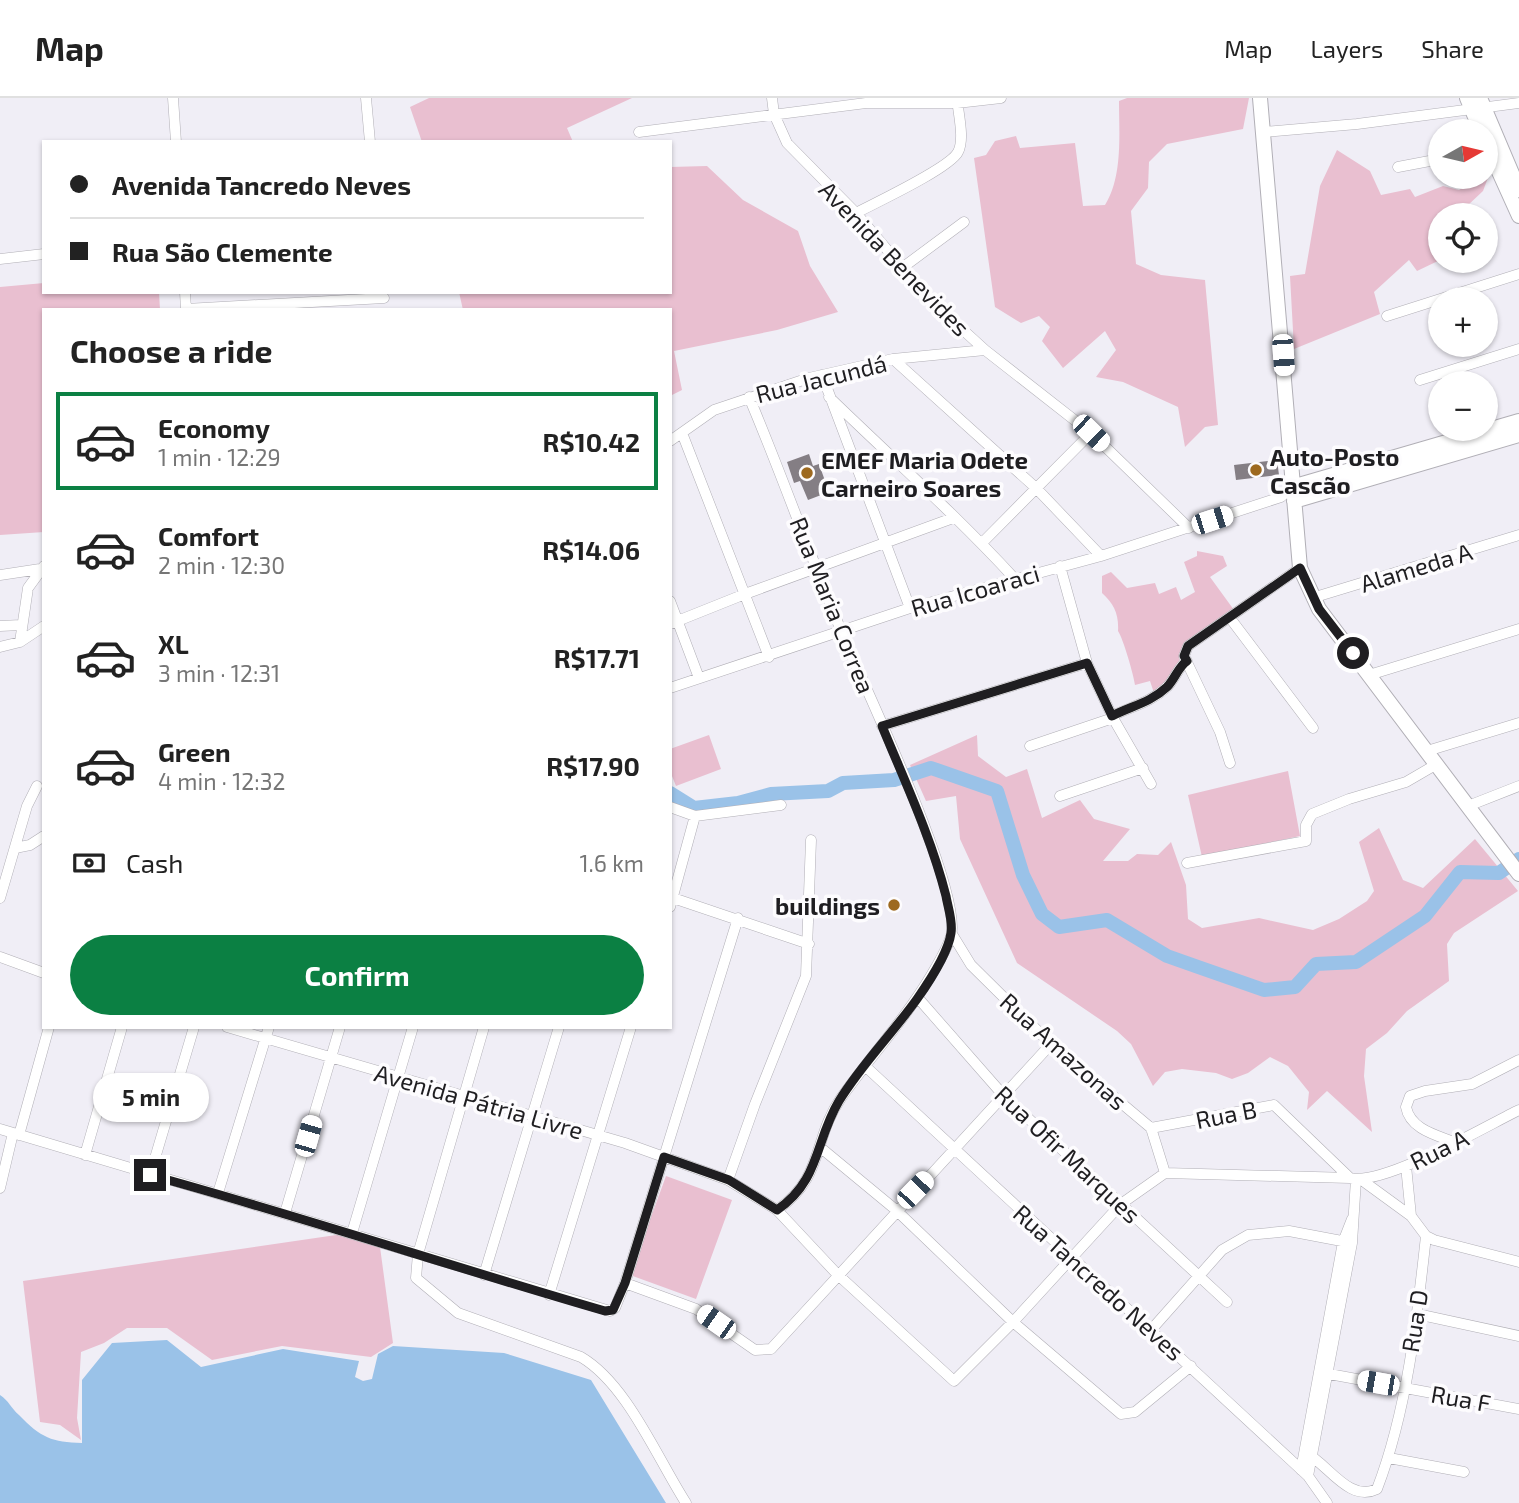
<!DOCTYPE html>
<meta charset="utf-8">
<style>
:root{--surface:#fff;--page:#f6f6f6;--text:#222;--muted:#767676;--line:#e0e0e0;--accent:#0b8043}
body{margin:0;font-family:"Exo 2",sans-serif;background:var(--page);color:var(--text);height:100vh;display:flex;flex-direction:column;font-size:26px;white-space:nowrap}
*{box-sizing:border-box;margin:0}
p{font-size:23px;color:var(--muted)}
.icon{flex:none;width:38px;height:38px;fill:none;stroke:currentColor;stroke-width:2;stroke-linecap:round;stroke-linejoin:round}
.map{position:relative;flex:1;overflow:hidden}
.sheet{position:absolute;left:42px;top:210px;width:630px;height:721px;display:flex;flex-direction:column;background:var(--surface);border-radius:0px;box-shadow:0 2px 5px #0004}
.sheet>*{flex:none}
.guide{position:absolute;left:42px;top:42px;width:630px;height:154px;border-radius:0px;box-shadow:0 2px 5px #0004;display:grid;align-content:center;height:154px;padding:0 28px;background:var(--surface)}
.needle{width:46px;rotate:82deg}
.fabs{position:absolute;left:1428px;top:21px;display:grid;gap:14px}
.fabs a{display:grid;place-items:center;width:70px;height:70px;border-radius:50%;background:var(--surface);box-shadow:0 2px 5px #0004;font-size:35px}
.end{position:absolute;width:32px;height:32px;margin:-16px;border:9px solid #1f1e21;background:#fff;box-shadow:0 0 0 4px #fff}
.from{border-radius:50%}
.bubble{position:absolute;height:49px;border-radius:24px;background:var(--surface);box-shadow:0 2px 5px #0004;font-size:23px;font-weight:700;line-height:49px;text-align:center}
.car{position:absolute;width:21px;height:42px;margin:-21px -10px;border-radius:9px;box-shadow:0 0 5px 2px #0007;background:linear-gradient(#fff 24%,#345 0 40%,#fff 0 76%,#345 0 86%,#fff 0)}
.guide b{display:flex;align-items:center;gap:24px;height:66px;font-size:26px}
.guide b+b{border-top:2px solid var(--line)}
.guide i{width:18px;height:18px;background:var(--text)}
ul{padding:0;list-style:none}
li{display:flex;align-items:center;gap:21px;height:98px;margin:0 14px 10px;padding:0 14px;border:4px solid transparent;border-radius:0px}
li div{flex:1}
li b{display:block;font-size:26px}
li em{font-style:normal;font-weight:700}
li.selected{border-color:var(--accent)}
li>.icon{width:63px;height:63px;stroke-width:1.5}
h2{padding:0 28px;font-size:32px;line-height:84px}
.pay{display:flex;align-items:center;gap:18px;height:77px;padding:0 28px;font-size:26px}
.pay p{margin-inline-start:auto}
.cta{display:flex;gap:14px;margin-top:auto;padding:14px 28px}
.cta a{flex:1;height:80px;border-radius:42px;background:var(--accent);color:#fff;font-size:28px;font-weight:700;line-height:80px;text-align:center}
header{display:flex;align-items:center;gap:42px;box-sizing:border-box;height:98px;padding:0 35px;background:var(--surface);border-bottom:2px solid var(--line)}
header strong{font-size:33px}
nav{display:flex;gap:38px;margin-inline-start:auto;font-size:24px}
.map>svg:first-child{display:block}
.green{fill:#e9bfd0}
.water{fill:#9ac2e8}
.lines{fill:none;stroke-linecap:round;stroke-linejoin:round}
.river{stroke:#9ac2e8;stroke-width:14}
.building{fill:#847e84}
.street-casing{stroke:#b1afb6;stroke-width:11}
.secondary-casing{stroke:#b1afb6;stroke-width:16}
.street{stroke:#fff;stroke-width:10}
.secondary{stroke:#fff;stroke-width:14}
.route{stroke:#1f1e21;stroke-width:9}
.poi-dot{fill:#9d691f;stroke:#fdfcfe;stroke-width:2.5}
.labels{text-anchor:middle;dominant-baseline:central;stroke-width:7;stroke-linejoin:round;paint-order:stroke}
.street-label{font-size:24px;fill:#1f1e21;stroke:#fdfcfe}
.poi-label{font-size:24px;font-weight:bold;fill:#1f1e21;stroke:#fdfcfe;text-anchor:start}
</style>
<header>
<strong>Map</strong>
<nav><a>Map</a><a>Layers</a><a>Share</a></nav>
</header>
<div class="map">
<svg width="1519" height="1405" viewBox="0 0 1519 1405">
<rect width="100%" height="100%" fill="#f0eef6"/>
<path class="green" d="M 429,0 L 632,0 L 567,30 L 573,44 L 422,44 L 410,9 Z
M 1127,0 L 1249,0 L 1243,31 L 1167,46 L 1149,64 L 1148,90 L 1131,113 L 1136,166 L 1161,177 L 1205,182 L 1218,327 L 1205,329 L 1185,349 L 1178,309 L 1123,284 L 1096,279 L 1116,252 L 1105,233 L 1063,270 L 1042,243 L 1050,229 L 1039,218 L 1021,225 L 995,209 L 974,60 L 986,57 L 995,43 L 1016,38 L 1020,50 L 1075,45 L 1083,108 L 1105,107 C 1123,78 1119,36 1119,3 Z
M 1337,52 L 1370,73 L 1381,97 L 1410,91 L 1415,99 L 1443,88 L 1459,92 L 1475,82 L 1474,79 L 1486,79 L 1486,69 L 1489,77 L 1483,93 L 1466,109 L 1471,117 L 1440,117 L 1440,162 L 1417,173 L 1409,162 L 1374,194 L 1380,216 L 1294,251 L 1290,178 L 1305,176 L 1320,88 Z
M 707,68 L 743,102 L 798,133 L 810,168 L 838,214 L 777,232 L 674,253 L 682,292 L 670,298 L 670,212 L 463,212 L 459,194 L 670,194 L 670,69 Z
M 44,185 L 44,194 L 159,194 L 160,212 L 44,212 L 44,434 L 0,437 L 0,189 Z
M 1197,453 L 1223,458 L 1227,468 L 1210,479 L 1234,512 L 1180,560 L 1175,574 L 1154,595 L 1150,583 L 1135,587 C 1134,578 1123,540 1118,533 C 1119,516 1114,506 1102,495 L 1102,478 L 1111,474 L 1127,490 L 1155,485 L 1159,496 L 1176,489 L 1181,502 L 1195,494 L 1184,464 L 1197,458 Z
M 709,637 L 721,671 L 676,688 L 670,673 L 670,651 Z
M 977,637 L 978,658 L 1006,679 L 1027,671 L 1042,720 L 1080,702 L 1094,721 L 1130,731 L 1103,763 L 1128,763 L 1137,756 L 1158,757 L 1171,744 L 1186,787 L 1188,821 L 1202,830 L 1259,820 L 1313,832 L 1339,821 L 1367,803 L 1374,793 L 1359,744 L 1379,730 L 1403,782 L 1423,790 L 1475,741 L 1518,793 L 1454,835 L 1447,846 L 1449,883 L 1407,913 L 1387,935 L 1366,951 L 1364,978 L 1372,1034 L 1327,993 L 1307,1012 L 1309,994 L 1288,968 L 1270,959 L 1248,975 L 1232,981 L 1216,975 L 1182,971 L 1165,974 L 1153,988 L 1131,946 L 1117,933 L 1017,865 L 960,741 L 956,698 L 926,703 L 910,667 Z
M 1288,673 L 1300,738 L 1202,759 L 1188,697 Z
M 666,1078 L 732,1102 L 696,1201 L 630,1177 Z
M 343,1136 L 380,1149 L 393,1245 L 371,1259 L 282,1248 L 212,1262 L 167,1230 L 127,1230 L 104,1245 L 81,1254 L 77,1320 L 81,1342 L 60,1327 L 40,1324 L 23,1183 Z"/>
<path class="water" d="M 167,1242 L 201,1269 L 283,1251 L 359,1263 L 355,1279 L 363,1283 L 372,1281 L 378,1256 L 393,1248 L 504,1255 L 591,1282 L 666,1405 L 0,1405 L 0,1297 C 9,1303 11,1310 19,1317 C 41,1340 52,1344 82,1345 L 82,1282 L 112,1245 Z"/>
<g class="lines">
<path class="river" d="M 670,695 L 694,710 L 738,705 L 771,696 L 828,693 L 843,685 L 894,682 L 931,670 L 997,693 L 1023,777 L 1042,816 L 1059,829 L 1107,822 L 1167,858 L 1201,870 L 1264,892 L 1295,889 L 1316,866 L 1356,864 L 1425,818 L 1460,774 L 1499,775 L 1519,761"/>
</g>
<path class="building" d="M 809,356 L 813,368 L 819,366 L 829,394 L 808,402 L 800,383 L 794,385 L 787,364 Z
M 1277,362 L 1279,377 L 1236,382 L 1234,367 Z"/>
<g class="lines">
<defs>
<path id="street" d="M 173,0 L 176,44
M 366,0 L 370,44
M 772,0 L 774,16 L 787,45 L 856,115 L 928,200 L 985,252 L 1091,335 L 1189,430
M 639,34 L 866,5 L 957,5 L 1001,0
M 1263,34 L 1357,26 L 1519,5
M 1398,69 L 1440,61
M 856,115 C 875,105 950,70 958,54 C 965,41 958,15 957,0
M 0,161 L 44,156
M 902,170 L 964,124
M 185,194 L 186,212
M 186,211 L 384,200
M 1387,218 L 1519,176
M 893,261 L 1036,390 L 1101,458
M 822,277 L 910,510
M 1420,282 L 1519,251
M 749,299 C 782,377 810,457 842,535 C 864,588 963,793 951,838 C 947,851 939,864 932,876 C 906,920 871,958 841,1000 C 813,1040 824,1080 777,1112
M 829,299 C 891,359 957,418 1015,481
M 682,335 L 769,559
M 670,343 L 714,312 L 809,280 L 893,261 L 985,252
M 982,445 L 1091,335
M 1060,468 L 1087,565 L 1113,620 L 1151,686
M 0,477 L 40,471
M 1312,500 L 1519,437
M 670,503 L 699,580
M 1230,520 L 1313,630
M 670,526 L 745,496 L 953,420
M 0,528 L 21,527
M 20,544 L 28,490 L 44,468
M 0,549 L 20,544 L 44,528
M 1369,577 L 1519,531
M 670,590 L 910,510 L 1101,458 L 1281,399 L 1292,389
M 1112,618 C 1132,608 1150,605 1167,589 C 1175,581 1178,569 1187,563
M 882,628 L 1087,565
M 1030,648 L 1113,620
M 1427,653 L 1519,625
M 1230,665 L 1220,634 L 1184,558 L 1188,548 L 1300,470
M 1060,698 L 1143,670
M 1468,708 L 1519,688
M 670,709 L 695,718 L 781,707
M 15,750 L 30,747 L 44,738
M 1187,765 L 1306,743 L 1306,727 L 1312,716 L 1349,701 L 1406,684 L 1437,666
M 670,799 L 809,846
M 0,800 L 27,708 L 37,688
M 670,809 L 695,718
M 952,836 L 971,867 L 1051,946 L 1151,1030 L 1165,1075
M 0,859 L 44,875
M 918,900 L 1004,998 L 1227,1204
M 227,929 L 625,1045 L 728,1082 L 777,1112 L 837,1176 L 954,1283 L 1013,1224 L 1121,1106 L 1165,1075 L 1350,1080
M 484,929 L 418,1156 L 416,1180 L 458,1215 L 581,1259 C 627,1286 657,1360 686,1405
M 865,968 L 1308,1378 L 1327,1405
M 1151,1030 L 1274,1007 L 1350,1080 C 1384,1088 1484,1029 1519,1012
M 0,1031 L 610,1213 L 615,1210 L 625,1185 L 738,820
M 19,1037 L 49,929
M 1454,1044 C 1436,1037 1410,1031 1406,1009 L 1410,998 L 1425,993 L 1472,986 L 1519,962
M 821,1050 L 896,1112 L 1013,1224 L 1121,1316 L 1135,1314 L 1191,1268
M 85,1057 L 122,929
M 1406,1068 L 1411,1118
M 150,1077 L 194,929
M 728,1082 L 755,1006 L 806,878 L 811,742
M 1363,1083 L 1411,1118 L 1426,1138 L 1434,1142 L 1519,1164
M 0,1090 L 13,1035
M 218,1095 L 269,929
M 285,1115 L 340,929
M 352,1135 L 413,929
M 484,1177 L 559,929
M 625,1185 L 696,1211 L 755,1252 L 771,1251 L 1051,946
M 549,1197 L 631,929
M 1417,1216 L 1519,1238
M 1151,1232 L 1222,1152 L 1248,1137 L 1289,1133 L 1347,1144
M 1324,1275 L 1519,1311
M 1306,1355 C 1328,1366 1349,1405 1377,1391 C 1407,1313 1417,1221 1426,1138
M 1389,1360 L 1464,1374
M 1301,1372 L 1343,1144 L 1352,1121
M 1308,1378 L 1352,1145 L 1356,1081"/>
<path id="secondary" d="M 1260,0 L 1300,470 L 1319,511 L 1519,776
M 1467,0 L 1481,33
M 1480,0 L 1519,92
M 1486,45 L 1519,118
M 1292,389 L 1519,323
M 1294,403 L 1519,337"/>
</defs>
<use href="#street" class="street-casing"/>
<use href="#secondary" class="secondary-casing"/>
<use href="#street" class="street"/>
<use href="#secondary" class="secondary"/>
</g>
<g class="lines">
<path class="route" d="M 150,1077 C 303,1119 453,1169 605,1213 L 613,1212 L 625,1185 L 664,1059 L 729,1082 L 777,1112 C 820,1083 815,1043 839,1003 C 861,967 892,936 917,901 C 929,884 948,856 951,835 C 953,823 948,810 946,798 C 931,739 905,684 882,628 L 1087,565 L 1112,618 C 1131,608 1150,605 1167,589 C 1175,581 1178,569 1187,563 L 1184,558 L 1188,548 L 1300,470 L 1319,511 L 1353,555"/>
</g>
<g class="poi-dot">
<circle cx="1256" cy="372" r="7"/>
<circle cx="807" cy="375" r="7"/>
<circle cx="894" cy="807" r="7"/>
</g>
<g class="labels">
<g class="street-label">
<text transform="translate(895 160) rotate(46)">Avenida Benevides</text>
<text transform="translate(821 280) rotate(-14)">Rua Jacundá</text>
<text transform="translate(1416 469) rotate(-17)">Alameda A</text>
<text transform="translate(975 492) rotate(-16)">Rua Icoaraci</text>
<text transform="translate(833 507) rotate(68)">Rua Maria Correa</text>
<text transform="translate(1064 953) rotate(42)">Rua Amazonas</text>
<text transform="translate(479 1003) rotate(16)">Avenida Pátria Livre</text>
<text transform="translate(1226 1016) rotate(-11)">Rua B</text>
<text transform="translate(1439 1051) rotate(-26)">Rua A</text>
<text transform="translate(1068 1056) rotate(43)">Rua Ofir Marques</text>
<text transform="translate(1099 1184) rotate(42)">Rua Tancredo Neves</text>
<text transform="translate(1414 1223) rotate(-81)">Rua D</text>
<text transform="translate(1461 1300) rotate(10)">Rua F</text>
</g>
<g class="poi-label">
<text x="1270" y="358">Auto-Posto<tspan x="1270" dy="28">Cascão</tspan></text>
<text x="821" y="361">EMEF Maria Odete<tspan x="821" dy="28">Carneiro Soares</tspan></text>
<text x="880" y="807" text-anchor="end">buildings</text>
</g>
</g>
</svg>
<div class="fabs">
<a><svg class="needle" viewBox="-14 -14 28 28"><path d="M0-13l5 13h-10z" fill="#e53935"/><path d="M0 13l5-13h-10z" fill="#767676"/></svg></a>
<a><svg class="icon" aria-label="locate" viewBox="0 0 24 24"><circle cx="12" cy="12" r="6"/><path d="M12 2v4M12 18v4M2 12h4M18 12h4"/></svg></a>
<a>+</a>
<a>−</a>
</div>
<i class="end from" style="left:1353px;top:555px"></i>
<i class="end" style="left:150px;top:1077px"></i>
<div class="bubble" style="left:93px;top:975px;width:116px">5 min</div>
<i class="car" style="left:1283px;top:257px;rotate:176deg"></i>
<i class="car" style="left:1091px;top:335px;rotate:134deg"></i>
<i class="car" style="left:1212px;top:422px;rotate:72deg"></i>
<i class="car" style="left:308px;top:1038px;rotate:16deg"></i>
<i class="car" style="left:915px;top:1092px;rotate:44deg"></i>
<i class="car" style="left:716px;top:1224px;rotate:305deg"></i>
<i class="car" style="left:1378px;top:1285px;rotate:280deg"></i>
<div class="guide">
<b><i class="from"></i>Avenida Tancredo Neves</b>
<b><i></i>Rua São Clemente</b>
</div>
<section class="sheet">
<h2>Choose a ride</h2>
<ul>
<li class="selected"><svg class="icon" aria-label="car" viewBox="0 0 24 24"><path d="M5 17H2v-5l4-1 3-4h7l3 4 3 1v5h-3M9 17h6M6 11h13"/><circle cx="7" cy="17" r="2"/><circle cx="17" cy="17" r="2"/></svg><div><b>Economy</b><p>1 min · 12:29</p></div><em>R$10.42</em></li>
<li><svg class="icon" aria-label="car" viewBox="0 0 24 24"><path d="M5 17H2v-5l4-1 3-4h7l3 4 3 1v5h-3M9 17h6M6 11h13"/><circle cx="7" cy="17" r="2"/><circle cx="17" cy="17" r="2"/></svg><div><b>Comfort</b><p>2 min · 12:30</p></div><em>R$14.06</em></li>
<li><svg class="icon" aria-label="car" viewBox="0 0 24 24"><path d="M5 17H2v-5l4-1 3-4h7l3 4 3 1v5h-3M9 17h6M6 11h13"/><circle cx="7" cy="17" r="2"/><circle cx="17" cy="17" r="2"/></svg><div><b>XL</b><p>3 min · 12:31</p></div><em>R$17.71</em></li>
<li><svg class="icon" aria-label="car" viewBox="0 0 24 24"><path d="M5 17H2v-5l4-1 3-4h7l3 4 3 1v5h-3M9 17h6M6 11h13"/><circle cx="7" cy="17" r="2"/><circle cx="17" cy="17" r="2"/></svg><div><b>Green</b><p>4 min · 12:32</p></div><em>R$17.90</em></li>
</ul>
<div class="pay"><svg class="icon" aria-label="cash" viewBox="0 0 24 24"><path d="M3 7h18v10H3z"/><circle cx="12" cy="12" r="2"/></svg>Cash<p>1.6 km</p></div>
<div class="cta"><a>Confirm</a></div>
</section>
</div>
